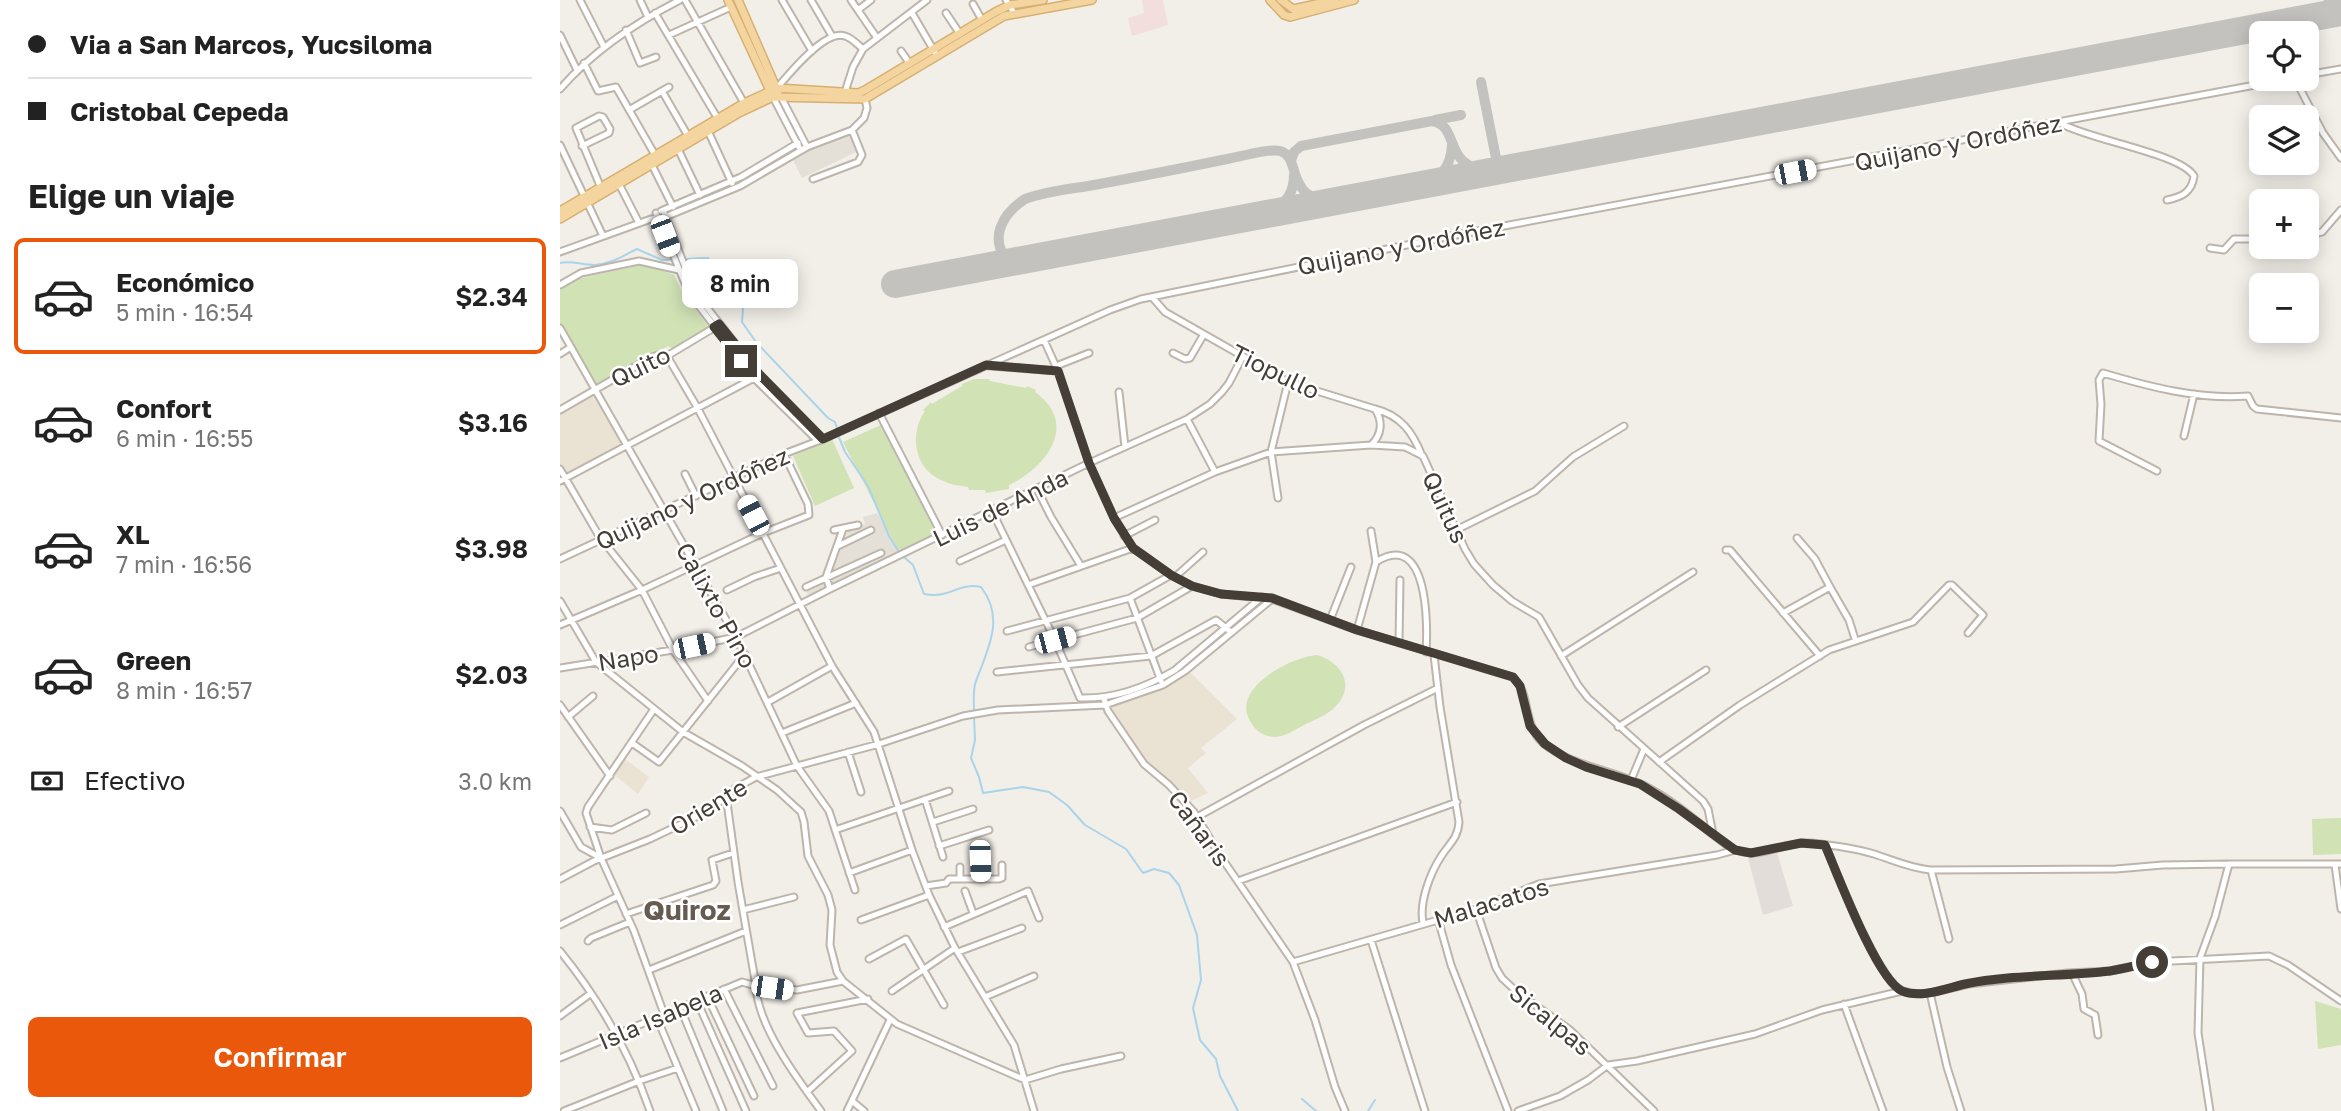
<!DOCTYPE html>
<html lang="es">
<meta charset="utf-8">
<style>
:root{--surface:#fff;--page:#f6f6f6;--text:#222;--muted:#767676;--line:#e0e0e0;--accent:#ea580c}
body{margin:0;font-family:"Golos Text",sans-serif;background:var(--page);color:var(--text);height:100vh;display:flex;flex-direction:column;font-size:26px;white-space:nowrap}
*{box-sizing:border-box;margin:0}
p{font-size:23px;color:var(--muted)}
.icon{flex:none;width:38px;height:38px;fill:none;stroke:currentColor;stroke-width:2;stroke-linecap:round;stroke-linejoin:round}
.map{position:relative;flex:1;overflow:hidden}
.panel{display:flex;flex-direction:column;background:var(--surface);width:560px}
.panel>*{flex:none}
.top-card{display:grid;align-content:center;height:154px;padding:0 28px;background:var(--surface)}
.tools{position:absolute;left:1689px;top:21px;display:grid;gap:14px}
.tools a{display:grid;place-items:center;width:70px;height:70px;border-radius:10px;background:var(--surface);box-shadow:0 4px 18px #0003;font-size:35px}
.end{position:absolute;width:32px;height:32px;margin:-16px;border:9px solid #453e37;background:#fff;box-shadow:0 0 0 4px #fff}
.from{border-radius:50%}
.bubble{position:absolute;height:49px;border-radius:10px;background:var(--surface);box-shadow:0 4px 18px #0003;font-size:23px;font-weight:600;line-height:49px;text-align:center}
.car{position:absolute;width:21px;height:42px;margin:-21px -10px;border-radius:9px;box-shadow:0 0 5px 2px #0007;background:linear-gradient(#fff 24%,#345 0 40%,#fff 0 76%,#345 0 86%,#fff 0)}
.top-card b{display:flex;align-items:center;gap:24px;height:66px;font-size:26px}
.top-card b+b{border-top:2px solid var(--line)}
.top-card i{width:18px;height:18px;background:var(--text)}
ul{padding:0;list-style:none}
li{display:flex;align-items:center;gap:21px;height:116px;margin:0 14px 10px;padding:0 14px;border:4px solid transparent;border-radius:10px}
li div{flex:1}
li b{display:block;font-size:26px}
li em{font-style:normal;font-weight:600}
li.on{border-color:var(--accent)}
li>.icon{width:63px;height:63px;stroke-width:1.5}
h2{padding:0 28px;font-size:32px;line-height:84px}
.pay{display:flex;align-items:center;gap:18px;height:77px;padding:0 28px;font-size:26px}
.pay p{margin-inline-start:auto}
.cta{display:flex;gap:14px;margin-top:auto;padding:14px 28px}
.cta a{flex:1;height:80px;border-radius:10px;background:var(--accent);color:#fff;font-size:28px;font-weight:600;line-height:80px;text-align:center}
main{display:flex;flex:1;min-height:0}
.map>svg:first-child{display:block}
.residential{fill:#e5e0d7}
.industrial{fill:#e2ddd9}
.education{fill:#eae2d3}
.medical{fill:#f1dedd}
.green{fill:#d1e2b5}
.lines{fill:none;stroke-linecap:round;stroke-linejoin:round}
.stream{stroke:#aad4e9;stroke-width:2}
.taxiway{stroke:#c4c2bf;stroke-width:10}
.runway{stroke:#c4c2bf;stroke-width:28}
.minor-casing{stroke:#bdb5ab;stroke-width:9}
.major-casing{stroke:#d7b071;stroke-width:10}
.minor{stroke:#fff;stroke-width:5}
.major{stroke:#f4d59f;stroke-width:7}
.route{stroke:#453e37;stroke-width:9}
.labels{text-anchor:middle;dominant-baseline:central;stroke-width:5;stroke-linejoin:round;paint-order:stroke}
.street-label{font-size:24px;fill:#453e37;stroke:#fff}
.quarter-label{font-size:28px;font-weight:bold;fill:#665b50;stroke:#fff}
</style>
<main>
<section class="panel">
<div class="top-card">
<b><i class="from"></i>Via a San Marcos, Yucsiloma</b>
<b><i></i>Cristobal Cepeda</b>
</div>
<h2>Elige un viaje</h2>
<ul>
<li class="on"><svg class="icon" aria-label="car" viewBox="0 0 24 24"><path d="M5 17H2v-5l4-1 3-4h7l3 4 3 1v5h-3M9 17h6M6 11h13"/><circle cx="7" cy="17" r="2"/><circle cx="17" cy="17" r="2"/></svg><div><b>Económico</b><p>5 min · 16:54</p></div><em>$2.34</em></li>
<li><svg class="icon" aria-label="car" viewBox="0 0 24 24"><path d="M5 17H2v-5l4-1 3-4h7l3 4 3 1v5h-3M9 17h6M6 11h13"/><circle cx="7" cy="17" r="2"/><circle cx="17" cy="17" r="2"/></svg><div><b>Confort</b><p>6 min · 16:55</p></div><em>$3.16</em></li>
<li><svg class="icon" aria-label="car" viewBox="0 0 24 24"><path d="M5 17H2v-5l4-1 3-4h7l3 4 3 1v5h-3M9 17h6M6 11h13"/><circle cx="7" cy="17" r="2"/><circle cx="17" cy="17" r="2"/></svg><div><b>XL</b><p>7 min · 16:56</p></div><em>$3.98</em></li>
<li><svg class="icon" aria-label="car" viewBox="0 0 24 24"><path d="M5 17H2v-5l4-1 3-4h7l3 4 3 1v5h-3M9 17h6M6 11h13"/><circle cx="7" cy="17" r="2"/><circle cx="17" cy="17" r="2"/></svg><div><b>Green</b><p>8 min · 16:57</p></div><em>$2.03</em></li>
</ul>
<div class="pay"><svg class="icon" aria-label="cash" viewBox="0 0 24 24"><path d="M3 7h18v10H3z"/><circle cx="12" cy="12" r="2"/></svg>Efectivo<p>3.0 km</p></div>
<div class="cta"><a>Confirmar</a></div>
</section>
<div class="map">
<svg width="1781" height="1111" viewBox="0 0 1781 1111">
<rect width="100%" height="100%" fill="#f2eee8"/>
<path class="residential" d="M 289,131 L 296,152 L 242,178 L 231,156 Z
M 317,513 L 342,553 L 250,600 L 244,586 L 272,572 L 288,531 L 305,524 L 303,517 Z"/>
<path class="industrial" d="M 1217,853 L 1233,906 L 1203,915 L 1188,858 Z"/>
<path class="education" d="M 34,393 L 64,444 L 6,477 L 0,465 L 0,413 Z
M 630,672 L 677,719 L 641,748 L 646,753 L 628,768 L 648,793 L 631,801 L 584,762 L 550,706 L 601,689 Z
M 62,757 L 89,777 L 78,794 L 52,773 Z"/>
<path class="medical" d="M 582,0 L 603,0 L 608,25 L 572,36 L 568,18 L 584,13 Z"/>
<path class="green" d="M 85,264 L 114,275 L 121,289 L 149,328 L 113,349 L 108,346 L 38,388 L 0,323 L 0,290 L 13,280 Z
M 414,379 L 429,379 L 430,381 L 466,388 L 467,386 L 476,390 L 475,392 C 521,425 484,469 449,485 L 449,489 L 426,493 L 425,490 L 409,490 L 408,487 C 399,486 389,484 381,480 C 354,468 349,434 365,411 L 363,410 L 371,402 L 372,404 L 402,386 L 402,384 Z
M 321,425 L 379,539 L 342,558 L 283,442 Z
M 272,439 L 294,488 L 255,506 L 233,456 Z
M 757,655 C 781,662 796,685 776,706 C 768,715 754,720 744,725 C 734,730 725,737 714,737 C 704,736 697,732 692,724 C 667,690 730,657 757,655 Z
M 1781,818 L 1781,854 L 1753,855 L 1752,819 Z
M 1755,1001 L 1781,1009 L 1781,1045 L 1758,1049 Z"/>
<g class="lines">
<path class="stream" d="M 0,263 C 10,260 23,265 34,265 C 51,264 63,256 77,249 L 102,260 L 148,258 L 176,295 L 183,309 L 182,322 L 196,342 L 268,418 L 275,422 L 277,428
M 278,435 L 285,452 L 308,486 L 329,536 L 339,552
M 344,557 L 353,565 L 364,594 C 391,599 397,582 421,587 C 446,619 427,650 415,684 C 413,693 414,703 414,712
M 414,717 L 415,740 L 411,758 L 419,777 L 423,793 L 463,787 L 489,792 L 507,805 L 525,825 L 566,849 L 583,873 L 594,869 L 609,873 L 619,885 L 637,935 L 641,980 L 633,1008 L 640,1040 L 656,1059 L 660,1076 L 678,1111
M 742,1099 L 756,1111
M 808,1111 L 815,1100"/>
<path class="taxiway" d="M 1751,17 L 1764,9 L 1770,0
M 921,82 L 936,158 L 934,164 L 925,172
M 875,120 L 901,115
M 936,158 L 945,166 L 956,167
M 731,161 L 734,152 L 741,146 L 872,121 C 902,126 880,169 933,171
M 861,185 C 881,180 891,165 892,145
M 699,215 C 720,210 734,198 734,175
M 449,263 C 428,239 442,214 465,199 C 487,191 511,189 534,185 C 577,177 619,169 662,160 C 676,158 708,148 720,151 C 743,157 723,205 779,200"/>
<path class="runway" d="M 335,284 L 1781,12"/>
<defs>
<path id="minor" d="M 20,0 L 44,47
M 80,0 L 88,17
M 125,0 L 184,103
M 222,0 L 252,51
M 251,0 L 272,36
M 291,0 L 317,38
M 446,0 L 454,13
M 413,4 L 422,20
M 298,10 L 311,0
M 95,13 L 158,119
M 352,13 L 377,56
M 386,13 L 400,34
M 66,30 L 80,63 L 96,57
M 0,35 L 17,70
M 109,35 L 171,7
M 341,51 L 350,64
M 24,63 L 38,91 L 56,87 L 95,155
M 1746,75 L 1781,69
M 1735,79 L 1763,133 L 1781,158
M 217,88 C 229,74 265,29 285,36 C 292,38 298,45 303,49
M 0,89 C 34,50 75,23 120,0
M 102,91 L 128,136
M 285,92 L 293,67 L 303,49 L 367,0
M 213,97 L 239,147
M 221,97 L 247,147
M 69,110 L 109,87
M 1500,123 C 1529,140 1620,153 1634,176 C 1632,192 1622,197 1607,200
M 148,131 L 172,183
M 0,145 L 43,236
M 22,146 L 49,133 L 50,129 L 43,117 L 39,116 L 16,128 L 41,188
M 118,149 L 140,195
M 92,165 L 113,207
M 253,179 L 298,162 L 302,155 L 292,130
M 59,184 L 79,223
M 103,210 L 132,285 L 141,300 L 200,375 L 263,439
M 101,211 L 181,177 L 238,143
M 96,213 L 129,293 L 194,378 L 258,441
M 1746,236 L 1762,232 L 1781,210
M 1650,248 L 1664,250 L 1674,239 L 1701,239
M 0,252 L 91,219 L 105,217 L 180,186 L 247,147 L 292,130 L 304,118 L 307,108 L 305,99
M 0,285 L 21,273 L 79,261 L 119,270
M 592,297 L 605,312 L 728,382 L 815,409 C 823,421 822,435 811,445
M 0,328 L 176,637 L 237,766 L 269,811 L 295,890
M 484,340 L 498,371 L 529,463 L 554,518 L 573,548 L 611,575 L 632,586 L 661,594 L 712,599 L 797,630 L 952,677 C 972,692 961,723 983,743 C 1011,766 1045,768 1076,782 C 1101,792 1130,815 1151,833 C 1161,840 1170,850 1183,852 C 1202,857 1228,841 1251,843 C 1271,845 1294,848 1314,854 C 1333,860 1350,868 1370,870 L 1556,869 L 1603,865 L 1669,864 L 1781,864
M 613,353 L 625,359 L 630,358 L 644,334
M 0,354 L 11,347
M 107,356 L 137,407 L 272,666 L 314,732 L 352,850 L 369,895 L 395,948 L 454,1045 L 474,1111
M 429,366 L 498,371
M 496,366 L 529,353
M 559,392 L 565,447
M 815,409 C 840,415 853,432 862,456
M 0,410 L 90,358 L 98,355 L 107,356 L 157,326
M 319,413 L 382,535
M 627,419 L 655,472
M 1624,436 L 1634,394
M 0,469 L 39,536 L 82,590 L 113,650 L 148,701
M 1597,471 L 1539,441 L 1541,404 L 1539,380 L 1543,373 C 1590,387 1640,400 1688,396 L 1693,406 L 1697,409 L 1781,418
M 125,474 L 136,496
M 0,481 L 194,378
M 477,489 L 491,517 L 521,566
M 718,498 L 711,452 L 728,382
M 432,511 L 495,640 L 520,698
M 554,518 L 655,472 L 711,452 L 811,445 L 845,447 L 863,456 L 905,549 L 914,564 L 933,585 L 952,601 L 979,617 L 1018,685 L 1028,698 L 1143,801 L 1148,809 L 1153,834
M 274,530 L 298,525
M 896,530 L 975,491 L 1013,457 L 1064,426
M 811,531 L 816,562
M 564,536 L 595,520
M 278,546 L 311,530
M 1166,550 L 1170,550 L 1260,656
M 0,559 L 224,454 L 263,439 L 550,310 L 581,299 L 891,236 L 1727,79
M 400,561 L 446,540
M 615,577 L 643,552
M 468,585 L 573,548
M 246,587 L 321,553
M 1270,587 L 1289,620 L 1295,639
M 270,589 L 266,577 L 283,529
M 167,590 L 194,577 L 221,568
M 570,598 L 601,681
M 0,601 L 36,662 L 123,732 L 182,766 L 217,790 L 241,812 L 244,822 L 248,856 L 268,895 L 272,910 L 270,945 L 277,972 L 283,981 L 337,1024 L 465,1080 L 501,1069 L 561,1056
M 1223,613 L 1270,587 L 1255,559 L 1237,538
M 770,620 L 791,567
M 0,625 L 82,590 L 203,533 L 249,515 L 248,504 L 224,454
M 797,630 L 816,562 C 868,529 868,623 866,652
M 447,631 L 570,598 L 611,575
M 839,643 L 840,580
M 469,647 L 577,618 L 632,586
M 1001,656 L 1133,572
M 0,668 L 113,650 L 176,637 L 270,589 L 529,463 L 627,419 L 650,404 L 662,392 L 669,383 L 683,356
M 437,672 L 591,656 L 656,620 L 671,632
M 520,698 C 554,699 585,688 615,670 L 702,597
M 544,699 L 548,711 L 584,764 L 609,785 L 634,812 L 659,854 L 733,962 L 755,1020 L 775,1087 L 785,1111
M 208,702 L 272,666
M 0,705 L 50,776
M 94,709 L 28,807 L 26,813 L 41,858 L 74,931 L 104,1014
M 8,717 L 33,696
M 1058,727 L 1146,670
M 222,733 L 296,703
M 72,743 L 99,762 L 185,654
M 288,752 L 301,792
M 1099,762 L 1180,705 L 1269,650 L 1353,622 L 1389,585 L 1392,585 L 1423,615 L 1408,633
M 1071,780 L 1084,749
M 166,795 L 178,882 L 196,986 C 197,1025 238,1080 261,1111
M 365,799 L 383,857
M 0,811 L 21,847 L 41,858
M 637,817 L 804,725 L 878,688
M 373,822 L 413,809
M 30,827 L 52,830 L 86,813
M 275,830 L 389,791
M 1265,845 C 1277,873 1318,982 1343,991 C 1351,994 1362,994 1370,993 L 1387,1067 L 1401,1111
M 379,846 L 429,830
M 420,861 L 421,878
M 1775,865 L 1781,909
M 1371,870 L 1389,939
M 289,873 L 352,850
M 400,878 L 400,867
M 0,879 L 34,861 L 90,839 L 140,815 L 156,805 L 174,789 L 196,777 L 319,744 L 403,716 L 438,710 L 545,705 L 603,685 L 625,671 L 712,599
M 678,881 L 897,802
M 366,886 L 386,883 L 389,879 L 439,879 L 442,878 L 442,865
M 405,891 L 413,913
M 916,909 L 936,968 L 942,978 L 957,992 L 1010,1030 L 1094,1111
M 183,910 L 234,897
M 66,914 L 153,885 L 156,881 L 152,860 L 173,853
M 878,919 L 891,965 L 948,1111
M 301,920 L 369,895
M 863,923 C 859,902 870,873 882,855 C 890,843 898,838 899,822 L 880,707 L 874,655
M 0,925 L 58,896
M 384,927 L 468,891 L 479,918
M 811,940 L 865,1111
M 28,941 L 31,938 L 70,922
M 0,951 C 39,999 70,1053 90,1111
M 398,952 L 462,928
M 309,959 L 346,939 L 384,1005
M 733,962 L 916,909 L 979,884 L 1157,855 L 1175,850
M 89,970 L 186,931
M 1512,973 L 1522,994 L 1524,1009 L 1535,1015 L 1538,1035
M 164,989 L 213,1086
M 332,991 L 395,948
M 1370,993 L 1409,984 L 1507,973 L 1550,971 L 1592,962 L 1709,956 L 1728,965 L 1781,1001
M 147,996 L 194,1096
M 425,997 L 474,976
M 137,1001 L 186,1111
M 1284,1004 L 1323,1111
M 120,1007 L 163,1111
M 0,1016 L 30,994
M 97,1018 L 136,1111
M 0,1058 L 182,982 L 196,986 L 237,990 L 283,981
M 247,1092 L 292,1051 L 274,1031 L 248,1033 L 237,1013 L 308,999
M 292,1101 L 304,1111
M 4,1111 L 79,1081 L 118,1068
M 287,1111 L 330,1020
M 958,1111 L 1000,1096 L 1028,1080 L 1048,1065 L 1077,1061 L 1195,1034 L 1262,1010 L 1342,991
M 1650,1111 L 1638,1033 L 1640,958 L 1655,917 L 1669,864"/>
<path id="major" d="M 168,0 L 212,95
M 178,0 L 218,92
M 710,0 L 724,15 L 730,17 L 794,0
M 721,0 L 733,9 L 775,0
M 0,211 L 184,103 L 217,88 L 298,93 L 305,90 L 437,11 L 450,5 L 483,0
M 0,219 L 179,113 L 213,97 L 305,99 L 444,16 L 532,0"/>
</defs>
<use href="#minor" class="minor-casing"/>
<use href="#major" class="major-casing"/>
<use href="#minor" class="minor"/>
<use href="#major" class="major"/>
</g>
<g class="lines">
<path class="route" d="M 181,361 L 154,327 L 159,324 L 200,375 L 263,439 L 426,365 L 498,371 L 529,463 L 554,518 L 573,548 L 611,575 L 632,586 L 661,594 L 712,598 L 797,630 L 953,677 L 960,686 L 970,726 L 985,744 L 1006,758 L 1026,767 L 1080,784 L 1119,809 L 1175,850 L 1191,853 L 1241,843 L 1265,845 C 1277,873 1317,980 1342,991 C 1361,999 1387,988 1405,984 C 1453,974 1502,977 1550,971 C 1564,969 1578,965 1592,962"/>
</g>
<g class="labels">
<g class="street-label">
<text transform="translate(1398 142) rotate(-11)">Quijano y Ordóñez</text>
<text transform="translate(841 246) rotate(-11)">Quijano y Ordóñez</text>
<text transform="translate(80 366) rotate(-26)">Quito</text>
<text transform="translate(716 371) rotate(26)">Tiopullo</text>
<text transform="translate(132 498) rotate(-25)">Quijano y Ordóñez</text>
<text transform="translate(440 507) rotate(-26)">Luis de Anda</text>
<text transform="translate(886 507) rotate(65)">Quitus</text>
<text transform="translate(157 605) rotate(61)">Calixto Pino</text>
<text transform="translate(68 657) rotate(-9)">Napo</text>
<text transform="translate(148 806) rotate(-31)">Oriente</text>
<text transform="translate(640 828) rotate(54)">Cañaris</text>
<text transform="translate(931 902) rotate(-17)">Malacatos</text>
<text transform="translate(100 1016) rotate(-23)">Isla Isabela</text>
<text transform="translate(991 1019) rotate(39)">Sicalpas</text>
</g>
<g class="quarter-label">
<text x="127" y="909">Quiroz</text>
</g>
</g>
</svg>
<div class="tools">
<a><svg class="icon" aria-label="locate" viewBox="0 0 24 24"><circle cx="12" cy="12" r="6"/><path d="M12 2v4M12 18v4M2 12h4M18 12h4"/></svg></a>
<a><svg class="icon" aria-label="layers" viewBox="0 0 24 24"><path d="M12 4l9 5-9 5-9-5zM3 14l9 5 9-5"/></svg></a>
<a>+</a>
<a>−</a>
</div>
<i class="end from" style="left:1592px;top:962px"></i>
<i class="end" style="left:181px;top:361px"></i>
<div class="bubble" style="left:122px;top:259px;width:116px">8 min</div>
<i class="car" style="left:1235px;top:172px;rotate:79deg"></i>
<i class="car" style="left:105px;top:236px;rotate:159deg"></i>
<i class="car" style="left:193px;top:515px;rotate:332deg"></i>
<i class="car" style="left:495px;top:640px;rotate:75deg"></i>
<i class="car" style="left:134px;top:646px;rotate:78deg"></i>
<i class="car" style="left:420px;top:861px;rotate:178deg"></i>
<i class="car" style="left:212px;top:988px;rotate:98deg"></i>
</div>
</main>
